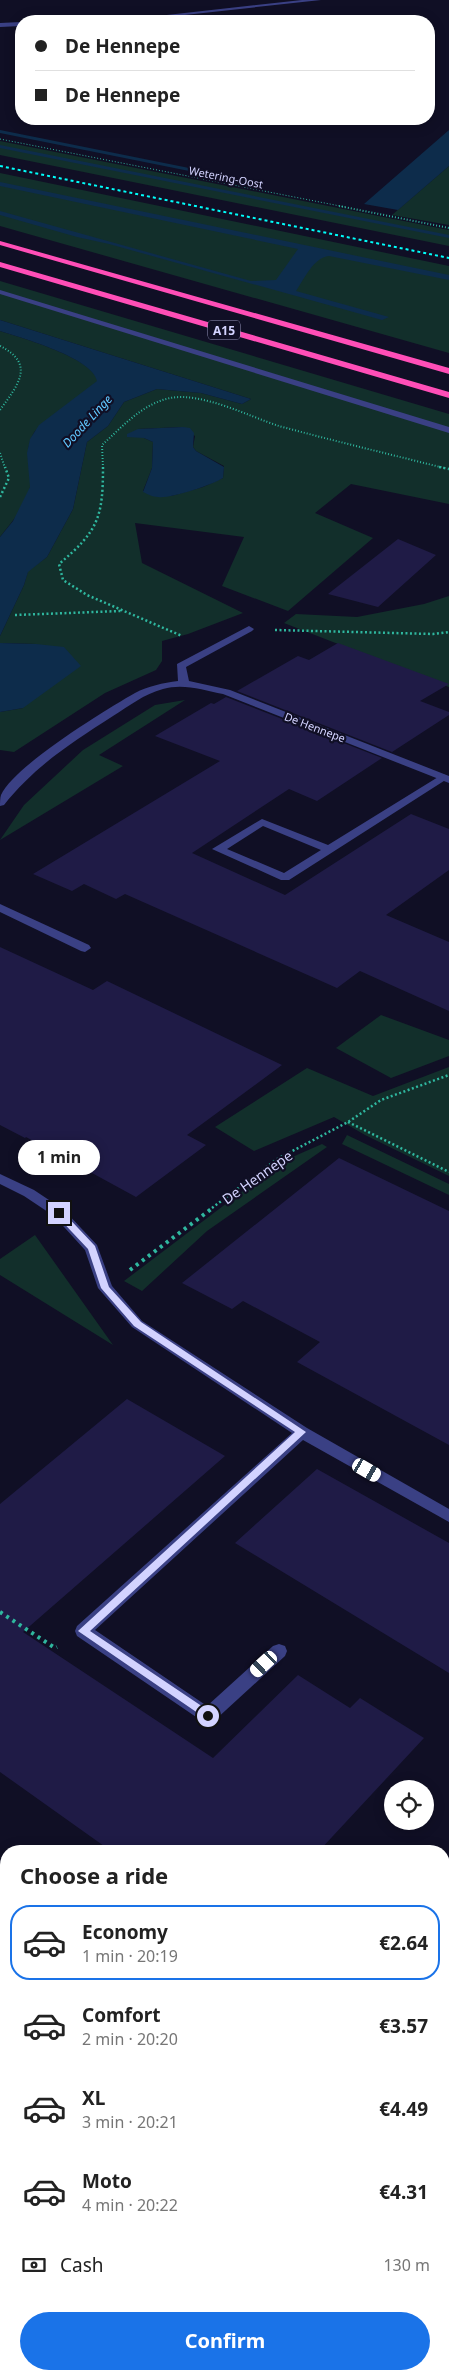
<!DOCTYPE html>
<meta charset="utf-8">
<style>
:root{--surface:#fff;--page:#f2f2f2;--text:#222;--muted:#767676;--line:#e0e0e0;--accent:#1a73e8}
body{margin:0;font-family:"Noto Sans",sans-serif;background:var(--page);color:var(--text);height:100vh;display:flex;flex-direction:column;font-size:19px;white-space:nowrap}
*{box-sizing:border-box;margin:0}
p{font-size:16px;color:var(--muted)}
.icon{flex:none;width:28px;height:28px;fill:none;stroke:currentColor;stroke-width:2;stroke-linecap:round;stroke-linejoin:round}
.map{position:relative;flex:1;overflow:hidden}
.panel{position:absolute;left:0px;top:1845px;width:450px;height:535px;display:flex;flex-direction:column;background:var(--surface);border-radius:20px 20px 0 0;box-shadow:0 2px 12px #0003}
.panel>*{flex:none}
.hud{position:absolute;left:15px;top:15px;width:420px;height:110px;border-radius:20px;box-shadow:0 2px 12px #0003;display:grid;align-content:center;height:110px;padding:0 20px;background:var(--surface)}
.fabs{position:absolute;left:384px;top:1780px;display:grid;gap:10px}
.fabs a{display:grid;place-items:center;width:50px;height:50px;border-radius:50%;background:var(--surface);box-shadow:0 2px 12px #0003;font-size:25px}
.end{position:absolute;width:22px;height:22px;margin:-11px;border:6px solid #d3d3ff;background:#111;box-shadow:0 0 0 2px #111}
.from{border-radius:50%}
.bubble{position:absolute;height:35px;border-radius:18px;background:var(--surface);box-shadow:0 2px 12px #0003;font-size:16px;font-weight:700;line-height:35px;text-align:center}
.car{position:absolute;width:15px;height:30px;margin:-15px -8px;border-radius:6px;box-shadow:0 0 4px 1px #0007;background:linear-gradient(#fff 24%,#345 0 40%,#fff 0 76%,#345 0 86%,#fff 0)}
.hud b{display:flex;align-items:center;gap:18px;height:48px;font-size:19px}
.hud b+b{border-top:1px solid var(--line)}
.hud i{width:12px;height:12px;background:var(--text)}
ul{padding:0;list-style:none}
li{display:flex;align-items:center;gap:15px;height:75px;margin:0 10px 8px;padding:0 10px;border:2px solid transparent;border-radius:20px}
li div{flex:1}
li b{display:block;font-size:19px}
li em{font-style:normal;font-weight:700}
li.current{border-color:var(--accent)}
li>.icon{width:45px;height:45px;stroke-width:1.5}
h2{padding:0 20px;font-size:22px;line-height:60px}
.pay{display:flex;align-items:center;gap:12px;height:55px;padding:0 20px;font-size:19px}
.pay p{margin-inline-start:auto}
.action{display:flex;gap:10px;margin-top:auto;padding:10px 20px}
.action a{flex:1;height:58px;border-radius:30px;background:var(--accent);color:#fff;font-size:20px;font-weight:700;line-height:58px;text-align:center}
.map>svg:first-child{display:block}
.green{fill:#122f2b;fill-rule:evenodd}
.water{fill:#0d2c4b}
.building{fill:#1f1b46}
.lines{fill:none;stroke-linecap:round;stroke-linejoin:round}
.path-far4{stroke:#2fb79f;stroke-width:1;stroke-dasharray:1 2;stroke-linecap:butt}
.path-far3{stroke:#2fb79f;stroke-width:2;stroke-dasharray:1 2;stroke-linecap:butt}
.path-far2{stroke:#2fb79f;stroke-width:2.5;stroke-dasharray:2 2.5;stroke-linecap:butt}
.path-far1{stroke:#2fb79f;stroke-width:4;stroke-dasharray:3 4.5;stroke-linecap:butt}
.path{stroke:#2fb79f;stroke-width:4.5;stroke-dasharray:4 5.5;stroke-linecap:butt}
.service{fill:#3a4084;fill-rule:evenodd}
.minor{fill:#3a4084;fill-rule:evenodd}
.tertiary{fill:#3a4084;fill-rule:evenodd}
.motorway{fill:#ff4eb7;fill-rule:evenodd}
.rail{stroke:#00fefa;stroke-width:2;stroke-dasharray:3 3;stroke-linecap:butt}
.route{fill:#d3d3ff}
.labels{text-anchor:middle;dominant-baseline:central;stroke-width:4.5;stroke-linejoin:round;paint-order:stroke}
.far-street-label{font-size:11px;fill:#d3d3ff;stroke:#100f25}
.shield{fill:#100f25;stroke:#9898be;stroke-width:1}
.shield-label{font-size:12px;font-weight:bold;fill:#d3d3ff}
.far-water-label{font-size:12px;font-style:italic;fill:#61c8ff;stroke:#100f25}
.street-label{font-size:14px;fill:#d3d3ff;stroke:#100f25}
</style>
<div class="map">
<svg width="449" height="2380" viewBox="0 0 449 2380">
<rect width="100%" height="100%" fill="#100f25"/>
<path class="green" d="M 0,141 L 449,230 L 449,246 L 0,155 Z
M 449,166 L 449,225 L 392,215 Z
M 0,173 L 449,266 L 449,353 L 0,226 Z
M 0,281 L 449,414 L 449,504 L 351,484 L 315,513 L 373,538 L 288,611 L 222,586 L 244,537 L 135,523 L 142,563 L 243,613 L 188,634 L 162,641 L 162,661 L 156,670 L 105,693 L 14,752 L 0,750 L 0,712 L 23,708 L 36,644 L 0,643 L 0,636 L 24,585 L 28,571 L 47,557 L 73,509 L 87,442 L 108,426 L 124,402 L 157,389 L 201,393 L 242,404 L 251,399 L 0,320 ZM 183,427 L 195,436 L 193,447 L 196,451 L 224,466 L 223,478 L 203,487 L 171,496 L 143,491 L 152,468 L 153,442 L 144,438 L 138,429 Z
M 0,331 C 22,338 93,358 98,381 L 35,431 C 21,453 34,466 30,487 C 27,505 11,523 0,537 Z
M 449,596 L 449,687 L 284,623 L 296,614 L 357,617 L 424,604 Z
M 185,700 L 99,755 L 123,766 L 0,840 L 24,805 L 83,750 L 155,705 Z
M 381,1015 L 449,1040 L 449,1056 L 391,1078 L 336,1048 Z
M 449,1067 L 449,1176 L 365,1135 L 334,1117 L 254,1151 L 215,1127 L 307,1068 L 373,1096 Z
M 347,1135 L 449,1184 L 449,1195 L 342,1144 Z
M 322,1144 L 327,1147 L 207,1231 L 142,1291 L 124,1281 L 281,1162 Z
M 35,1235 L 113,1345 L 0,1275 L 0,1259 Z
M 0,1872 L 6,1877 L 6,1928 L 0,1924 Z
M 444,2126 L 449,2130 L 449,2262 L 444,2258 Z
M 6,2182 L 6,2291 L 0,2300 L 0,2200 Z
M 444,2325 L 449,2329 L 449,2374 L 444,2370 Z"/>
<path class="water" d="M 0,130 L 204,171 L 233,177 L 229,179 L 0,133 Z
M 449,130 L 449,166 L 398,210 L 364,204 Z
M 0,145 L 449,235 L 449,238 L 0,148 Z
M 0,182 L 449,275 L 449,280 L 329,256 C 313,258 305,278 296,291 L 389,317 L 382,320 L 109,244 L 77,237 L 0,215 L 0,211 L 251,281 L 276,280 L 298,249 L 0,186 Z
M 0,320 L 251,399 L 242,404 L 201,393 L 157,389 L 124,402 L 108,426 L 87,442 L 73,509 L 47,557 L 28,572 L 24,585 L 0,636 L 0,537 L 13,521 L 30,487 L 27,453 L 30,439 L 39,425 L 97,381 C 93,358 22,338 0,331 Z
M 183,427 L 190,428 L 194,433 L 193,447 L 196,451 L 224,467 L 223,478 C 212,485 170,499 158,497 C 152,497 148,494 143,492 L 152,468 L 153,442 L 144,438 L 127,437 L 127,434 L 138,429 Z
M 0,643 L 36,644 L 64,647 L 81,666 L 23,708 L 0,712 Z"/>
<path class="building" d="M 398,539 L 436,555 L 378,607 L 328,594 Z
M 338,643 L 449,684 L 420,701 L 449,712 L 449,715 L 392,752 L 237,691 L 298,656 L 309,660 Z
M 226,697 L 382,758 L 317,801 L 289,789 L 192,853 L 285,895 L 411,814 L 449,829 L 449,870 L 386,915 L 449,942 L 449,1011 L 360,971 L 337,988 L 125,894 L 116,899 L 84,884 L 72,891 L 33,874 L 220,761 L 155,736 L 211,703 L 214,704 Z
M 0,947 L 93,990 L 107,981 L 282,1065 L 187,1135 L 206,1145 L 136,1197 L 26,1137 L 25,1138 L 0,1125 Z
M 339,1158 L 449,1211 L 449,1445 L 297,1362 L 320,1342 L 243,1301 L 232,1309 L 182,1283 Z
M 127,1399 L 225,1456 L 23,1632 L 213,1758 L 298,1675 L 350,1708 L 360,1698 L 424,1738 L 319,1851 L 111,1851 L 0,1772 L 0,1504 Z
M 317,1469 L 449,1543 L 449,1673 L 235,1543 Z"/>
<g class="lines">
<path class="path-far4" d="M 0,139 L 345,207"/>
<path class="path-far3" d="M 339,206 L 449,228
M 0,346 C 36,364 18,385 0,410
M 0,453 L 5,468
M 103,468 L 102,445 C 122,427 142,404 170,398 C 202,392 248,416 279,426 C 334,441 389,454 444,468"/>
<path class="path-far2" d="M 103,467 C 103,518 98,531 59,564 L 63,580 L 87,595 L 182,636
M 439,467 L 449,469
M 0,497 L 9,478 L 5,467
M 15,615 L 121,611
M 275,630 L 433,634 L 449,632
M 348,1122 L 449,1172
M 212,1208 L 277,1159 L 348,1122 L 381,1100 L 449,1075"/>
<path class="path-far1" d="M 130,1270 L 214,1207
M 0,1612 L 55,1648 L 57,1647"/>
<path class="path" d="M 0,1980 L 6,1984
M 444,2311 L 449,2316
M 20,2374 L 26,2380"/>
<path class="service" d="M 0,290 L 449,427 L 449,433 L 0,294 Z
M 443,774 L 448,777 L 447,779 L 289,880 L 281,880 L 212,849 L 262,819 L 328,845 ZM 263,826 L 321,850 L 284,873 L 227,849 Z
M 0,904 L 89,945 L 91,948 L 85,952 L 81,951 L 0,912 Z"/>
<path class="minor" d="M 302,0 L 321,0 L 130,21 L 113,21 Z
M 21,22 L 21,26 L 0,27 L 0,23 Z
M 249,626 L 254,629 L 252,631 L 186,667 L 189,681 L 230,690 L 449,776 L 449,783 L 223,694 C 203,690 183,683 163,689 C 144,694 129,706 113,716 C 71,743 35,766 4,805 L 0,806 C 0,803 0,798 1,795 C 14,766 105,710 135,693 C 148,686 163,683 178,681 L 177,664 Z
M 0,1174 L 34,1190 L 64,1210 L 97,1245 L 112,1286 L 142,1321 L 307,1428 L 449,1509 L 449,1522 L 303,1440 L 95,1630 L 207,1706 L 273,1646 L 279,1644 L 285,1646 L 287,1651 L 285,1656 L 214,1721 L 208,1723 L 202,1721 L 77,1636 L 75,1631 L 77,1626 L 292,1433 L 132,1327 L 98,1288 L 85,1250 L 54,1216 L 24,1196 L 0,1184 Z
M 449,1906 L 449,1926 L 444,1928 L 444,1908 Z"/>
<path class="tertiary" d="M 0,2045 L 6,2047 L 6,2068 L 0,2066 Z
M 0,2136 L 6,2138 L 6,2162 L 0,2159 Z
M 6,2329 L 6,2357 L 0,2360 L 0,2332 Z
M 108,2374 L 133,2374 L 130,2380 L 105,2380 Z
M 292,2374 L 320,2374 L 323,2380 L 295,2380 Z
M 406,2374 L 433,2374 L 436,2380 L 409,2380 Z"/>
<path class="motorway" d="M 0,241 L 449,368 L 449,374 L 0,245 Z
M 0,262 L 449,392 L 449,398 L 0,267 Z"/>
<path class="rail" d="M 0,166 L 449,258"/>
</g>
<path class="route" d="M 56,1211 L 62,1211 L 95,1246 L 109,1287 L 141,1322 L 306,1432 L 90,1631 L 212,1713 L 213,1716 L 208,1720 L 78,1631 L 295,1432 L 134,1326 L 101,1288 L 88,1249 L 56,1215 Z"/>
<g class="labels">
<g class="far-street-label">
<text transform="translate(226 177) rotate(11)">Wetering-Oost</text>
<text transform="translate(315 727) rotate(21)">De Hennepe</text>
</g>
<rect class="shield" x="208" y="320.5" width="32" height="19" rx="4"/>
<g class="shield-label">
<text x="224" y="330">A15</text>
</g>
<g class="far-water-label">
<text transform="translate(87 421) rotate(-47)">Doode Linge</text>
</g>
<g class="street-label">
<text transform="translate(257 1177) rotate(-35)">De Hennepe</text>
</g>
</g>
</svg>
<div class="fabs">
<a><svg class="icon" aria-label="locate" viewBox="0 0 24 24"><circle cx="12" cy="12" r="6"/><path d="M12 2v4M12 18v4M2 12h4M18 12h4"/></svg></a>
</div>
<i class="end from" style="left:208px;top:1716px"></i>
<i class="end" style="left:59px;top:1213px"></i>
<div class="bubble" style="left:18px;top:1140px;width:82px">1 min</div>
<i class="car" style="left:367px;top:1470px;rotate:120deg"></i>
<i class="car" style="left:264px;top:1664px;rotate:227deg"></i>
<div class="hud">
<b><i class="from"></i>De Hennepe</b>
<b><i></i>De Hennepe</b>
</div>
<section class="panel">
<h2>Choose a ride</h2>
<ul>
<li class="current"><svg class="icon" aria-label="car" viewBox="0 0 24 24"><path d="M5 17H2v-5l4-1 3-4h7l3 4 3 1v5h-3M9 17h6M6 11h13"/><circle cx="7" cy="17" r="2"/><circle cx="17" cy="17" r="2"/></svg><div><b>Economy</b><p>1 min · 20:19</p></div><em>€2.64</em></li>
<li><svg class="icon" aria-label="car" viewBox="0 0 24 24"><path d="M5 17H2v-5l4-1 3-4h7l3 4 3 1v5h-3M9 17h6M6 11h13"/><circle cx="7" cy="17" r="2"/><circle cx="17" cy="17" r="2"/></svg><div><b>Comfort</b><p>2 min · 20:20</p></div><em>€3.57</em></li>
<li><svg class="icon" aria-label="car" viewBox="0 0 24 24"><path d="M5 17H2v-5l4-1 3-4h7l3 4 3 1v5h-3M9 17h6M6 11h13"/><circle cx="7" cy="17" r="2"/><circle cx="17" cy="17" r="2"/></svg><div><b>XL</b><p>3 min · 20:21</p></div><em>€4.49</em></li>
<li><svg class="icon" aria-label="car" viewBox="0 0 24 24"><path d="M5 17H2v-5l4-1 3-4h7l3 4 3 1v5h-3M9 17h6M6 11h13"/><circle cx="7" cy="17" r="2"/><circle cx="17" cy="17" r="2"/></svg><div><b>Moto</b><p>4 min · 20:22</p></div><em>€4.31</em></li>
</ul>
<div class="pay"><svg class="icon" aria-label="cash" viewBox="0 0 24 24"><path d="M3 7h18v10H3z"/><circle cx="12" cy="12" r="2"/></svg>Cash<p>130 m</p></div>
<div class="action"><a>Confirm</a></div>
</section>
</div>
